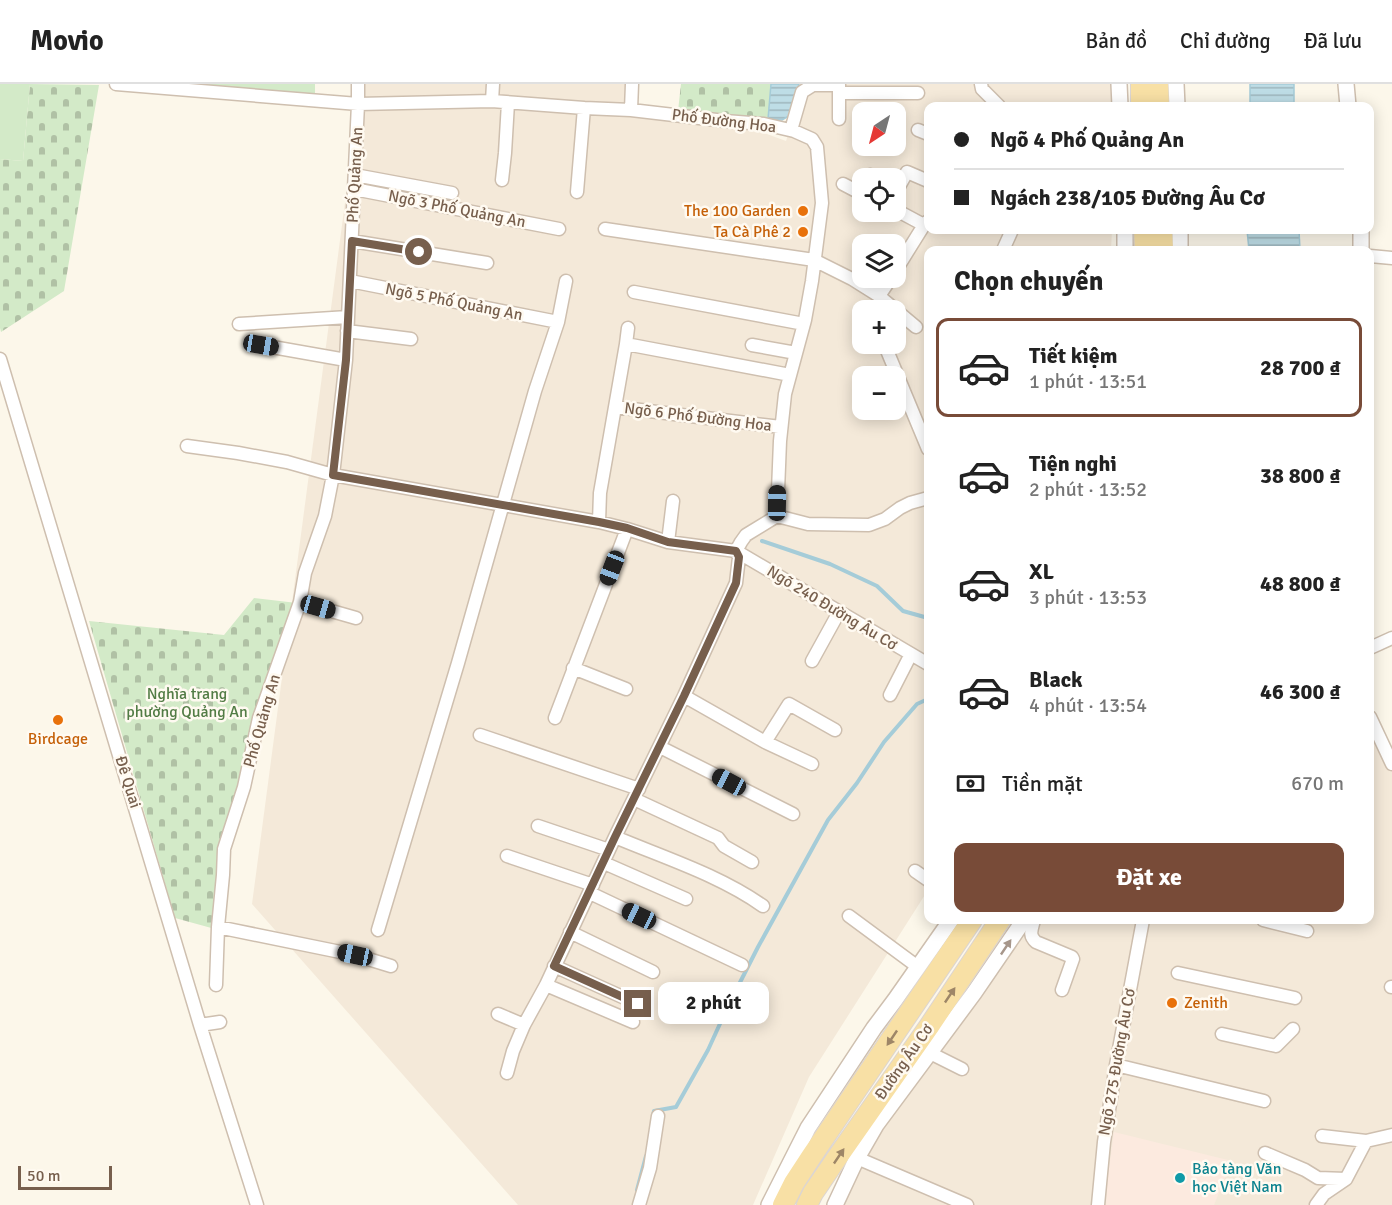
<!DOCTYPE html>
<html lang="vi">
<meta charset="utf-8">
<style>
:root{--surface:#fff;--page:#f6f6f6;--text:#222;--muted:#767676;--line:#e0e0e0;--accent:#784b38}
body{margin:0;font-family:Signika,sans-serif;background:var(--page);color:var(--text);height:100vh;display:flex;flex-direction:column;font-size:22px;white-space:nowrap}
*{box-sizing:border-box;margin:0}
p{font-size:20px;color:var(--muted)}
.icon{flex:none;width:33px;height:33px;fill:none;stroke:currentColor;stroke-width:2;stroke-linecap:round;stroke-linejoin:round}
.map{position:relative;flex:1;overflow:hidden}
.drawer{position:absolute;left:924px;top:162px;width:450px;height:678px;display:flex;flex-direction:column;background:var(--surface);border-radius:12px;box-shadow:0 3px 15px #0003}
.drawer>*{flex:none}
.guide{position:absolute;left:924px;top:18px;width:450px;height:132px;border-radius:12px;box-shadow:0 3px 15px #0003;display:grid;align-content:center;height:132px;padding:0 30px;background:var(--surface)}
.needle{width:39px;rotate:216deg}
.buttons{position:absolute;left:852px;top:18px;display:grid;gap:12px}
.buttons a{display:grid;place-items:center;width:54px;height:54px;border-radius:12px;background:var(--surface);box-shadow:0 3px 15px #0003;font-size:30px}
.scale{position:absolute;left:18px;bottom:15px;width:94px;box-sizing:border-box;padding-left:6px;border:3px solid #775f4d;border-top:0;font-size:16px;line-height:21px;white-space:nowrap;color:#775f4d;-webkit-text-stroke:4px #fffaf1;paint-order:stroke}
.end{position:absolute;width:27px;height:27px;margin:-14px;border:8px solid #775f4d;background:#fff;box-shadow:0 0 0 3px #fff}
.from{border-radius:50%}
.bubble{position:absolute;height:42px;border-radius:12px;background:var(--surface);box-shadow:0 3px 15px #0003;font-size:20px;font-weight:800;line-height:42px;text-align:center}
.car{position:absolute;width:18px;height:36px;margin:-18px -9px;border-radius:8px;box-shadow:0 0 4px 2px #0007;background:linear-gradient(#222 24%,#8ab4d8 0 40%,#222 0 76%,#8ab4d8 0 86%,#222 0)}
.guide b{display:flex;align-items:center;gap:21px;height:57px;font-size:22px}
.guide b+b{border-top:2px solid var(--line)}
.guide i{width:15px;height:15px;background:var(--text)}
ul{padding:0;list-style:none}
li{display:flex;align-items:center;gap:18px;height:99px;margin:0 12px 9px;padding:0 18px;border:3px solid transparent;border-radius:12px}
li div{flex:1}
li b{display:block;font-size:22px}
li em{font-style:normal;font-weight:800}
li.on{border-color:var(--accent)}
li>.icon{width:54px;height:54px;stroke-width:1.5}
h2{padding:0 30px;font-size:27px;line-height:72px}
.pay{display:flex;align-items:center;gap:15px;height:66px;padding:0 30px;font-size:22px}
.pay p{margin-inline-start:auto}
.action{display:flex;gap:12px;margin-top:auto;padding:12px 30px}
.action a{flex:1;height:69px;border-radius:12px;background:var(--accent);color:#fff;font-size:24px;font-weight:800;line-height:69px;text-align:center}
header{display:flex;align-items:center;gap:36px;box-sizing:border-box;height:84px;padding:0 30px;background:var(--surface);border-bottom:2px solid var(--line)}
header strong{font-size:28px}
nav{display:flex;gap:33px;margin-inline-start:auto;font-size:21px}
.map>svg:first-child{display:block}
.residential{fill:#f4e9d9;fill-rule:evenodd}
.commercial{fill:#fceadf}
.cemetery{fill:url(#cemetery-stones)}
.garden{fill:#d3eac8}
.water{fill:url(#water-rules);stroke:#a5ccd8;stroke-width:1.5}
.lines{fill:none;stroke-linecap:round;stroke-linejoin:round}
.stream{stroke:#a5ccd8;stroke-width:4}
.minor-casing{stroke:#cebfaf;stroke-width:15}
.tertiary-casing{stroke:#cebfaf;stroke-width:18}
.primary-casing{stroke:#dcd5d1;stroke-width:22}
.minor{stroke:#fff;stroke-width:12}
.tertiary{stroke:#fff;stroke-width:15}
.primary{stroke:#f8e0a5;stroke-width:20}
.oneway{fill:#a7978b}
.oneway2{fill:#9e8667}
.route{stroke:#775f4d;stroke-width:8}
.food-dot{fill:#e8710a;stroke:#fffaf1;stroke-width:2}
.culture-dot{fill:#0f9aa8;stroke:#fffaf1;stroke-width:2}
.labels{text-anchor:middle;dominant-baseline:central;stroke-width:5;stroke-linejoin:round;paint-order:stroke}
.street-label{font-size:16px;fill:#775f4d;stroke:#fffaf1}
.food-label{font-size:16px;fill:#c56008;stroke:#fffaf1;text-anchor:end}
.park-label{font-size:16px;fill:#527c45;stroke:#fffaf1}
.culture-label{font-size:16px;fill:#0d838f;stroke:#fffaf1;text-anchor:start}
</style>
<header>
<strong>Movio</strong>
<nav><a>Bản đồ</a><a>Chỉ đường</a><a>Đã lưu</a></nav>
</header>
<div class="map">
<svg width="1392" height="1121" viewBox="0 0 1392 1121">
<defs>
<pattern id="cemetery-stones" width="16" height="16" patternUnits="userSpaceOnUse" patternTransform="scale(1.5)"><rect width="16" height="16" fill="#d3eac8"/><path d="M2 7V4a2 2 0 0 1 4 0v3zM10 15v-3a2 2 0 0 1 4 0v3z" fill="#b0c1a5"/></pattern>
<pattern id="water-rules" width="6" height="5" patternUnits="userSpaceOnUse" patternTransform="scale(1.5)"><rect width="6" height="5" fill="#bedde6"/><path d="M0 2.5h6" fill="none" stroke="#9fb6bd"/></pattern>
</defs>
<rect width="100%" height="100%" fill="#fcf7ea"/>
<path class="residential" d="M 359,0 L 633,0 L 632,30 L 654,32 L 764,49 L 786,57 L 802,8 L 803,0 L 1114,0 L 1114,22 L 928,22 L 928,146 L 1112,146 L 1111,166 L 928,166 L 928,806 L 809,993 L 753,1121 L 518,1121 L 252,820 L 359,13 ZM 862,28 L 896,28 L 896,62 L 862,62 ZM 862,94 L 896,94 L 896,128 L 862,128 ZM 862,160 L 896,160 L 896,194 L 862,194 ZM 862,226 L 896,226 L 896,260 L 862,260 ZM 862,292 L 896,292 L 896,326 L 862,326 Z
M 1370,641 L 1392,685 L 1392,1121 L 841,1121 L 858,1075 L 1013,836 L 1370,836 Z"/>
<path class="commercial" d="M 1114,1048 L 1232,1077 L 1214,1121 L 1106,1121 L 1107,1098 Z"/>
<path class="cemetery" d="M 30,0 L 99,1 L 64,207 L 1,248 L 0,244 L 0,75 L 23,77 Z
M 681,0 L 771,0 L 768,35 L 678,27 Z
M 254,514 L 297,519 L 227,735 L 221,759 L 215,845 L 175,834 L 89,537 L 224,551 Z"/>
<path class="garden" d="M 0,0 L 30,0 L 23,77 L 0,75 Z
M 171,0 L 315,0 L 315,12 Z"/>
<path class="water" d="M 771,0 L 799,0 L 789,32 L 782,36 L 768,35 Z
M 1250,0 L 1294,0 L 1294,22 L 1250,22 Z
M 1247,146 L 1299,146 L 1300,166 L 1249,166 Z"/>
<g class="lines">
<path class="stream" d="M 762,457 L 830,480 L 877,502 L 903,527 L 928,534
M 653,1032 L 654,1027 L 676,1023 L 708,966 L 729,920 L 758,863 L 828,736 L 857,699 L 884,658 L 917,620 L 928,615
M 637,1106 L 646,1072"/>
<defs>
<path id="minor" d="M 116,0 L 358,20 L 492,17 L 584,24 L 631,26 L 725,37 L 764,40 L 794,47 L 812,55 L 817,63 L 822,119 L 812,197 L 805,236 L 785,310 L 780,357 L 777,432
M 981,0 L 982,5 L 999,22
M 839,1 L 839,35
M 839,9 L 918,9
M 492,17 L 493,0
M 631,26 L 632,0
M 791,46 L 802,8 L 813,1 L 839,1
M 918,46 L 928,50
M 355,91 L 452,109
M 870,91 L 876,94
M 502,96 L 505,69 L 508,19
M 843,100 L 862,110
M 354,105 L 559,145
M 896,105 L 897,106 L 907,88 L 928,97
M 577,108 L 584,24
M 896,126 L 924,141
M 605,145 L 814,176 L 852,195 L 879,212 L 916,243
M 352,157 L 487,179
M 1003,166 L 1012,146
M 1370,172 L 1392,174
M 896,186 L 924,141 L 928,137
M 350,197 L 558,238
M 634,208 L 804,240
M 879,212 L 891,194
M 239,240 L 348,233
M 347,247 L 411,255
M 626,260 L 628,244
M 261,261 L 346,276
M 752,261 L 796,269
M 886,264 L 928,365
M 0,275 L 200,941 L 257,1121
M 616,323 L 781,343
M 187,362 L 238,369 L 287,378 L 333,391 L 599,438 L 627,445 L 668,458 L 736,467 L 928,580
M 599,438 L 600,409 L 626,260 L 790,291
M 668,458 L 673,417
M 300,518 L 356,534
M 1370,564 L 1392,554
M 812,577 L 839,528
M 573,584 L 626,605
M 890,611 L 911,570
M 684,612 L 765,658 L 812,680
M 1370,633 L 1392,680
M 555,634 L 627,445
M 480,651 L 639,705
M 765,658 L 789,620 L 835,646
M 660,663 L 793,730
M 634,715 L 718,754 L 724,762 L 752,778
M 538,742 L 609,766
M 615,753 C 665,774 719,791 763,822
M 507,772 L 593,801
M 604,779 L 686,815
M 915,787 L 928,796
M 590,809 L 742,881
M 849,832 L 918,883
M 1034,836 C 1032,845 1028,851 1036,858 L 1072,873 L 1073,875 L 1062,906
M 1263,836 L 1307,847
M 218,843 L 355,871 L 391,882
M 378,846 L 458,579 L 535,307 L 558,238 L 566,197
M 570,848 L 653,888
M 554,882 L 638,920
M 1178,889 L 1295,914
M 216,901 L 218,843 L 223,791 L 224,765 L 244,703 L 259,634 L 300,518 L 305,489 L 325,432 L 333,391 L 346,276 L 358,20 L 358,0
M 546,901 L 633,938
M 1391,903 L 1392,903
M 498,930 L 524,941
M 200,941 L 220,938
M 1222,950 L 1276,962 L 1293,945
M 930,969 L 962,985
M 1116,981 L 1264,1017
M 507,989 L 513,967 L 524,941 L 546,901 L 615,753 L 684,612 L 736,499 L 739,473 L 736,467 L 741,458 L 746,451 L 777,432 L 808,440 L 869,441 L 885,435 L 900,424 L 910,419 L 928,414
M 1322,1052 L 1366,1057 L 1392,1051
M 1265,1069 L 1305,1086 L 1318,1094 L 1346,1095
M 857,1074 L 967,1121
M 639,1121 L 650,1084 L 658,1032
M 1098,1121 L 1104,1058 L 1116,981 L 1143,836
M 1316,1121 L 1324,1110 L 1346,1095 L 1366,1057"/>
<path id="tertiary" d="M 1119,0 L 1120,22
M 1176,0 L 1177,22
M 1346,0 L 1348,22
M 1125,146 L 1125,166
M 1180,166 L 1180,146
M 1361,166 L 1361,146
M 769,1121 L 808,1044 L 874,944 L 895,916 L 951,836
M 835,1121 L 857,1074 L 876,1041 L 974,909 L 1024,836"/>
<path id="primary" d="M 1141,0 L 1141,22
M 1158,0 L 1159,22
M 1144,146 L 1145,166
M 1162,146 L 1163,166
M 783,1121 L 794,1099 L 811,1073 L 972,836
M 807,1121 L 813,1109 L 839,1071 L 930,941 L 1000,836"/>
</defs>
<use href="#minor" class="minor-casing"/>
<use href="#tertiary" class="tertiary-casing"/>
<use href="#primary" class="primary-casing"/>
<use href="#minor" class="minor"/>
<use href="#tertiary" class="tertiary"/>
<use href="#primary" class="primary"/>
</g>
<defs><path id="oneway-solid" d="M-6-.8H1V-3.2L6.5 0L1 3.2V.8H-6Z" transform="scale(1.5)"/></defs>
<use class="oneway" href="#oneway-solid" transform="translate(1006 863) rotate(-56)"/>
<g class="oneway2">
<use href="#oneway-solid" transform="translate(950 911) rotate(-56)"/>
<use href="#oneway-solid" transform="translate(892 954) rotate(124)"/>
<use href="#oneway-solid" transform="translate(839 1072) rotate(-56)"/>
</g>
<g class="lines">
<path class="route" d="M 419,168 L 352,157 L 346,276 L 333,391 L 599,438 L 627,444 L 668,458 L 736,467 L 739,473 L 736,499 L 684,612 L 615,753 L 554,882 L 638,920"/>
</g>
<g class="food-dot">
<circle cx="803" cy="127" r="6"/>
<circle cx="803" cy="148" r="6"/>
<circle cx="58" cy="636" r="6"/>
<circle cx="1172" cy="919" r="6"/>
</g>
<circle class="culture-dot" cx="1180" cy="1094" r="6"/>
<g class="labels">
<g class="street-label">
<text transform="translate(724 37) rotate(7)">Phố Đường Hoa</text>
<text transform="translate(355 91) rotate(-87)">Phố Quảng An</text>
<text transform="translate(457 125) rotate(11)">Ngõ 3 Phố Quảng An</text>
<text transform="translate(454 218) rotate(11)">Ngõ 5 Phố Quảng An</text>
<text transform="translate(698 333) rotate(7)">Ngõ 6 Phố Đường Hoa</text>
<text transform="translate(832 524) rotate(31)">Ngõ 240 Đường Âu Cơ</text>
<text transform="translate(262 637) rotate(-74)">Phố Quảng An</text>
<text transform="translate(128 698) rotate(73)">Đê Quai</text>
<text transform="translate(904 978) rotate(-55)">Đường Âu Cơ</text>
<text transform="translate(1117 978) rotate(-80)">Ngõ 275 Đường Âu Cơ</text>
</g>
<g class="food-label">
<text x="791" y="127">The 100 Garden</text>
<text x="791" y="148">Ta Cà Phê 2</text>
<text x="58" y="655" text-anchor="middle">Birdcage</text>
<text x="1184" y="919" text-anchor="start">Zenith</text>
</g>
<g class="park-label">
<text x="187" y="610">Nghĩa trang<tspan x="187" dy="18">phường Quảng An</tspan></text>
</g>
<g class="culture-label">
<text x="1192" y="1085">Bảo tàng Văn<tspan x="1192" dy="18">học Việt Nam</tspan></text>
</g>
</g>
</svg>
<div class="buttons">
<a><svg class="needle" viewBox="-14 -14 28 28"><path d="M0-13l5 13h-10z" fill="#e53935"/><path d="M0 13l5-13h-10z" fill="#767676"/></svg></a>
<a><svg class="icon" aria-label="locate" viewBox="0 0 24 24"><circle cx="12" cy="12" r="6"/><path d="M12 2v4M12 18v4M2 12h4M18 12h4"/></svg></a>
<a><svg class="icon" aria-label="layers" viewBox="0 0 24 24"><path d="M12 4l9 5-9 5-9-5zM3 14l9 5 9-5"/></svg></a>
<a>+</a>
<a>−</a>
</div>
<div class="scale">50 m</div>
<i class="end from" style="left:419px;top:168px"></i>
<i class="end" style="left:638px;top:920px"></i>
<div class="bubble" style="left:658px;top:898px;width:111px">2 phút</div>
<i class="car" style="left:261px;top:261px;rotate:100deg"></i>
<i class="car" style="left:777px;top:419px;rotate:1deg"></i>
<i class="car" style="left:612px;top:484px;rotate:201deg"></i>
<i class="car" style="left:318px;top:523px;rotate:106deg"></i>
<i class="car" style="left:729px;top:698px;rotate:298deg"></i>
<i class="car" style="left:639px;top:832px;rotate:295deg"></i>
<i class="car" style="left:355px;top:871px;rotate:282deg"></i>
<div class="guide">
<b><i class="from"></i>Ngõ 4 Phố Quảng An</b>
<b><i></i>Ngách 238/105 Đường Âu Cơ</b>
</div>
<section class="drawer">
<h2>Chọn chuyến</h2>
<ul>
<li class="on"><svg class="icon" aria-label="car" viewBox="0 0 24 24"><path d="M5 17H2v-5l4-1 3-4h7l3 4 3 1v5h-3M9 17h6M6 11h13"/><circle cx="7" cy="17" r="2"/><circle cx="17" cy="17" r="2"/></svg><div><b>Tiết kiệm</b><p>1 phút · 13:51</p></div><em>28 700 ₫</em></li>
<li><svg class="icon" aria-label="car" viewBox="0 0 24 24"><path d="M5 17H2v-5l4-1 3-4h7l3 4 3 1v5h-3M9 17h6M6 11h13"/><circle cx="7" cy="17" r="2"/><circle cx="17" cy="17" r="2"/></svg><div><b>Tiện nghi</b><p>2 phút · 13:52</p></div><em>38 800 ₫</em></li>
<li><svg class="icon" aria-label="car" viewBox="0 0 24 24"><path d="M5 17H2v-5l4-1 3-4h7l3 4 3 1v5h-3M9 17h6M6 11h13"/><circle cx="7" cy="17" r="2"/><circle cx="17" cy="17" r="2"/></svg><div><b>XL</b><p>3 phút · 13:53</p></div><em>48 800 ₫</em></li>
<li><svg class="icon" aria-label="car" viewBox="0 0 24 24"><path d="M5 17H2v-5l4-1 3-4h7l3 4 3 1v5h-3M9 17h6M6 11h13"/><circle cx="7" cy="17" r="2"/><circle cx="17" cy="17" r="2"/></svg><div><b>Black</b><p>4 phút · 13:54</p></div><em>46 300 ₫</em></li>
</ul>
<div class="pay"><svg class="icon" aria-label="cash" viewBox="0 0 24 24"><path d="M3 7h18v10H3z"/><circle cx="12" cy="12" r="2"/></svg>Tiền mặt<p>670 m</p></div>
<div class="action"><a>Đặt xe</a></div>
</section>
</div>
